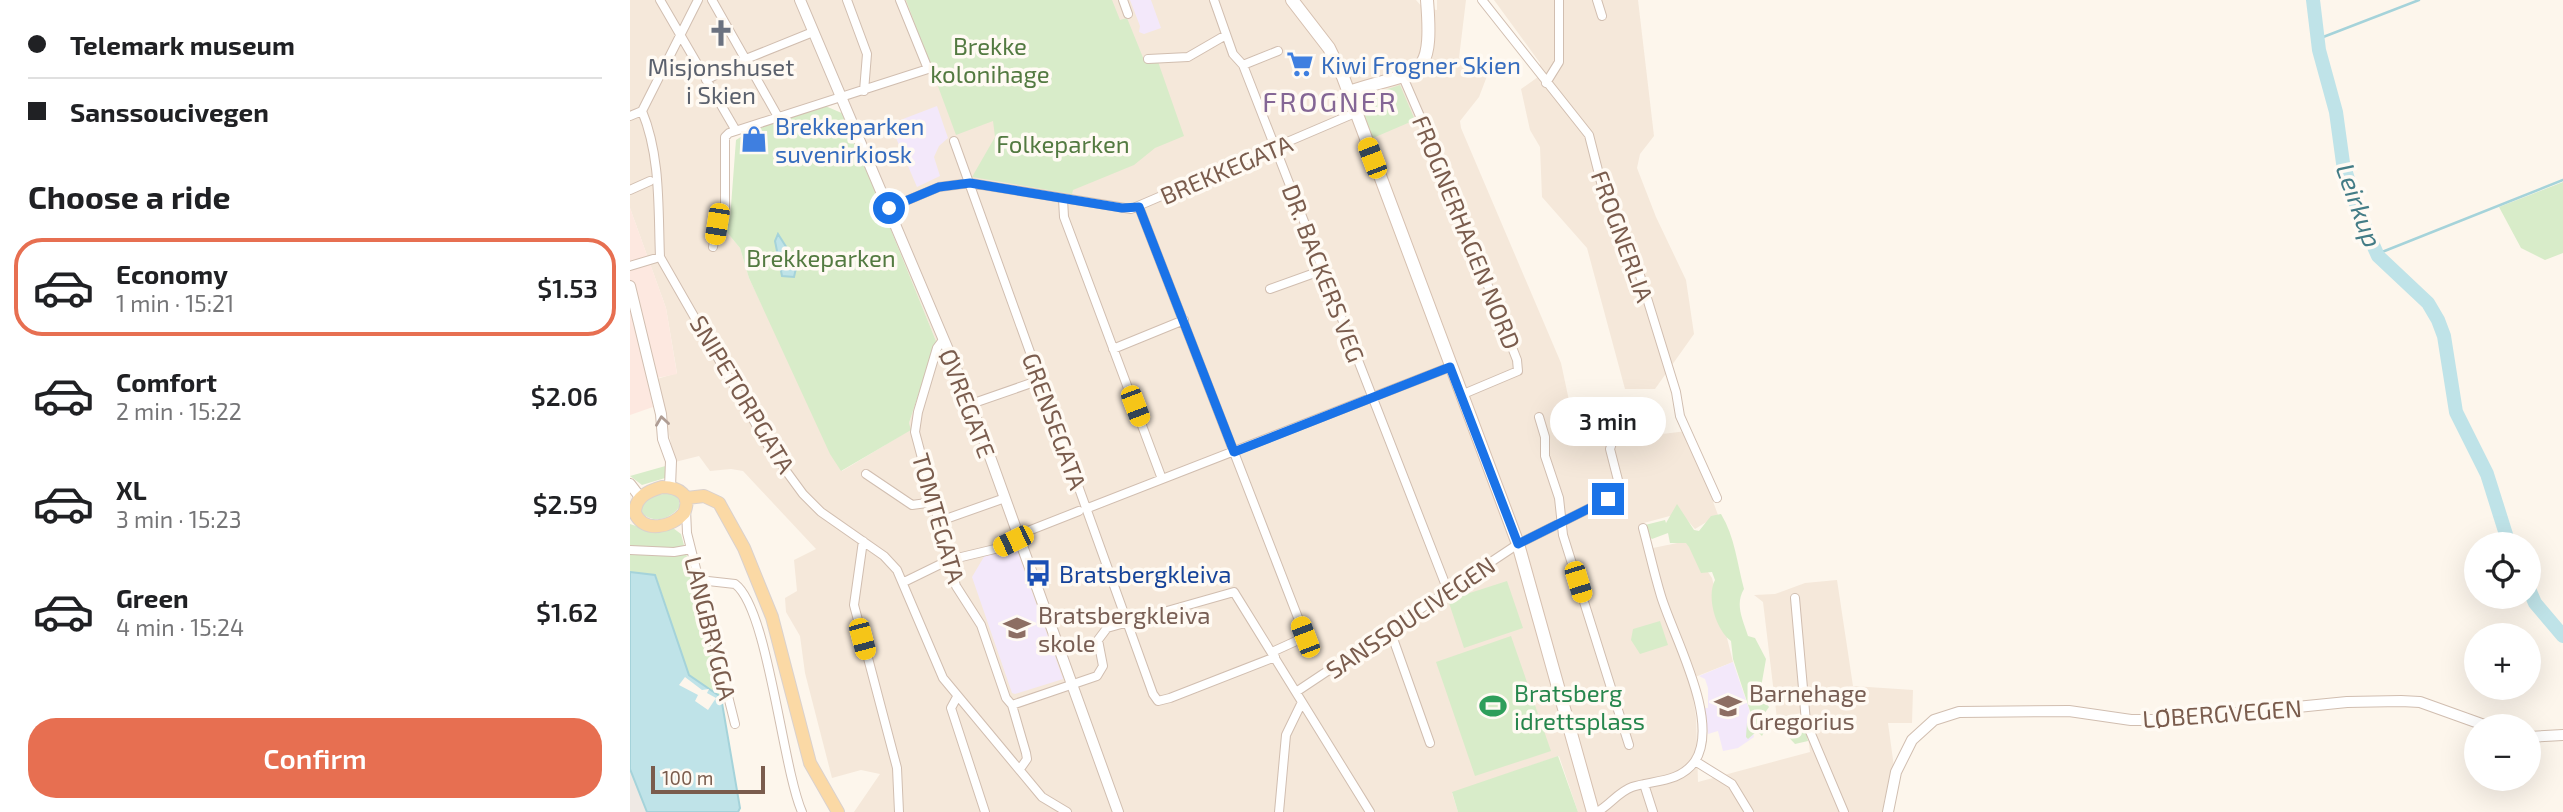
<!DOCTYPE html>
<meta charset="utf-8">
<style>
:root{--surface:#fff;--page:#f2f2f2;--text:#202124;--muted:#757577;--line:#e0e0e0;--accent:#e76f51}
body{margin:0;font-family:"Exo 2",sans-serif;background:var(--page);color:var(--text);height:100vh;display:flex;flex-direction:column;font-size:26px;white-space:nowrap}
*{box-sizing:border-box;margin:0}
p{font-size:23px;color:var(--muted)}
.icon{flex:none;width:38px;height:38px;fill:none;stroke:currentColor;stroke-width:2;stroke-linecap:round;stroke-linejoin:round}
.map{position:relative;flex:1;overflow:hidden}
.drawer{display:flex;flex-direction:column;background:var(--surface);width:630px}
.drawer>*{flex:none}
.hud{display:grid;align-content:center;height:154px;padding:0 28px;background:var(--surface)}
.controls{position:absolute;left:1834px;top:532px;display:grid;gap:14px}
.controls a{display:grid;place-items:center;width:77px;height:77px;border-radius:50%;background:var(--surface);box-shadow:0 7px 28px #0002;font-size:35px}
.scale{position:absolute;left:21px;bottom:18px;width:114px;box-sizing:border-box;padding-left:7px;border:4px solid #7a5c4d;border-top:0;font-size:19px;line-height:24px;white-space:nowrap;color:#7a5c4d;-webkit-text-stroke:5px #fffaf3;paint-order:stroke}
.end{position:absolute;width:32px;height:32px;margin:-16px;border:9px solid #1a73e8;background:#fff;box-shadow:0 0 0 4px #fff}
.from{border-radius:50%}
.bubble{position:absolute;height:49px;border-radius:24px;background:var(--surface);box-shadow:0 7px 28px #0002;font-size:23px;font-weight:600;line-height:49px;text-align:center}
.car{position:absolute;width:21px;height:42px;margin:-21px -10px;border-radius:9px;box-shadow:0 0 5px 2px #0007;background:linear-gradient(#f5c518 24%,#345 0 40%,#f5c518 0 76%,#345 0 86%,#f5c518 0)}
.hud b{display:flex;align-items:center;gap:24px;height:66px;font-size:26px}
.hud b+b{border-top:2px solid var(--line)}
.hud i{width:18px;height:18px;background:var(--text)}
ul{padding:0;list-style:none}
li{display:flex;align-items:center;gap:21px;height:98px;margin:0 14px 10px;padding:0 14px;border:4px solid transparent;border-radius:28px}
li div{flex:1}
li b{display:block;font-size:26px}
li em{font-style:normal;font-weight:600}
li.on{border-color:var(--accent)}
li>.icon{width:63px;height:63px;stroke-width:1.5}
h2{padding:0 28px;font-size:32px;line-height:84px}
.button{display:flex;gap:14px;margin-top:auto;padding:14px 28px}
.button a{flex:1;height:80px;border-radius:28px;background:var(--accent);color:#fff;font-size:28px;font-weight:600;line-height:80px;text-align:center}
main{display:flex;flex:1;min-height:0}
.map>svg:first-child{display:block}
.residential{fill:#f5e8da;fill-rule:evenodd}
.commercial{fill:#fde8e0}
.industrial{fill:#efe9e4}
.education{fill:#f3e8fa}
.green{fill:#d8ecc9}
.water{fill:#bfe3e8;stroke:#a5d3da;stroke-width:2}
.pier{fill:#fdf6ec}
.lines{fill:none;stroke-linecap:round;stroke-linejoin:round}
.stream{stroke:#a5d3da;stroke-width:2.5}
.river{stroke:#bfe3e8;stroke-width:14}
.minor-casing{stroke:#d1beb0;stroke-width:10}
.tertiary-casing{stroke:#d1beb0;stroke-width:12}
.secondary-casing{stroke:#d6c0b0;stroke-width:14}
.primary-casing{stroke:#dad1cd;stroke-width:14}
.minor{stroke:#fff;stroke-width:8}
.tertiary{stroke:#fff;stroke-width:10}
.secondary{stroke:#fff;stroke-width:12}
.primary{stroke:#fbd9a5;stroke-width:12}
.oneway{stroke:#af9d94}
.route{stroke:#1a73e8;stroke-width:9}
.labels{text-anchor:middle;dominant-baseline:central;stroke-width:7;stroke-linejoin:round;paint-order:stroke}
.park-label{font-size:24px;fill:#537a41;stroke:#fffaf3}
.shop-label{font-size:24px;fill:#366cbe;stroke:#fffaf3;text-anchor:start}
.worship-label{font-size:24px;fill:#5b616d;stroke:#fffaf3}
.street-label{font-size:24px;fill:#7a5c4d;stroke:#fffaf3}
.transit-label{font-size:24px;fill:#164399;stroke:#fffaf3;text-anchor:start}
.education-label{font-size:24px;fill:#785e54;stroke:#fffaf3;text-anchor:start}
.leisure-label{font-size:24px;fill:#27864d;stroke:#fffaf3;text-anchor:start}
.water-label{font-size:26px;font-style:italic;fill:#437c86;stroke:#fffaf3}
.quarter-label{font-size:28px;letter-spacing:2px;fill:#846695;stroke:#fffaf3}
</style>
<main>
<section class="drawer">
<div class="hud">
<b><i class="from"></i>Telemark museum</b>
<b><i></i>Sanssoucivegen</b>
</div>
<h2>Choose a ride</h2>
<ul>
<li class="on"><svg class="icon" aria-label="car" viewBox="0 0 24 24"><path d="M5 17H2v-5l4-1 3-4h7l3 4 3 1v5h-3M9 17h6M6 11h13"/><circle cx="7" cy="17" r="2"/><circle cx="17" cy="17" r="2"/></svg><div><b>Economy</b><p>1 min · 15:21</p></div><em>$1.53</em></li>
<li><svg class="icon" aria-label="car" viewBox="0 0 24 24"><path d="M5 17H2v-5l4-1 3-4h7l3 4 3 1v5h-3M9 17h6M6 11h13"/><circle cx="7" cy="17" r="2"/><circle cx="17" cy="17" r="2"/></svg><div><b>Comfort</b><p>2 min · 15:22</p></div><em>$2.06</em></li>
<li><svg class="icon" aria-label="car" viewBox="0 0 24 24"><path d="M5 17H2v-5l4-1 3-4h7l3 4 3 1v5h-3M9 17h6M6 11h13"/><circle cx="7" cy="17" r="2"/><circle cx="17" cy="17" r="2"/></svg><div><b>XL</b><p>3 min · 15:23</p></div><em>$2.59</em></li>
<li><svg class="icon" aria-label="car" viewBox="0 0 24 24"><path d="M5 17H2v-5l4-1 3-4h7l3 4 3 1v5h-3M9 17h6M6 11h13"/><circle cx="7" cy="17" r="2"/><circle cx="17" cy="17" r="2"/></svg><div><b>Green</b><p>4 min · 15:24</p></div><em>$1.62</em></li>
</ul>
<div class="button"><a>Confirm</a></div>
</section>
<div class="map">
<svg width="1933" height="812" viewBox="0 0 1933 812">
<rect width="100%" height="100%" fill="#fdf6ec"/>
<path class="residential" d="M 0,0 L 786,0 L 793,8 L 807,10 L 807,0 L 836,0 L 829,58 L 833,64 L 862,63 L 849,97 L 830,121 L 831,128 L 931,363 L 947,438 L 975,425 L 972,414 L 992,404 L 1006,401 L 1024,435 L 1057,431 L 1088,515 L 1065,529 L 1051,513 L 1010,524 L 1018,549 L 1057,541 L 1082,578 L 1103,662 L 1060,679 L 1066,717 L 1068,782 L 1180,752 L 1175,712 L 1147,719 L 1133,602 L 1124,595 L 1145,594 L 1175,583 L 1207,580 L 1223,686 L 1283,690 L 1282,723 L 1258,723 L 1264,767 L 1254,801 L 1255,812 L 948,812 L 929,756 L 822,793 L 828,812 L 224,812 L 250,774 L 231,770 L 202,778 L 175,673 L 170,636 L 156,612 L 155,598 L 167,591 L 164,560 L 186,549 L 113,471 L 101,469 L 80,471 L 69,456 L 45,462 L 27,379 L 47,373 L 36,308 L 0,208 ZM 207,97 L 306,341 L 279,423 L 280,430 L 212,471 L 119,278 L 110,248 L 95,230 L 96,137 Z
M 864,0 L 1008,0 L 1024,136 L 1010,154 L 1007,168 L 1026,217 L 1056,280 L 1064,334 L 1025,389 L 995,389 L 957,248 L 912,197 L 910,147 L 900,130 L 891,89 L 908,77 L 910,63 Z"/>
<path class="commercial" d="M 0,208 L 36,308 L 47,374 L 17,380 L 23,407 L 0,415 Z"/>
<path class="industrial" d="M 0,769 L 17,812 L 0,812 Z"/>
<path class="education" d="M 500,0 L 521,0 L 531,28 L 514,34 L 509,32 L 510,26 Z
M 307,106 L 318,138 L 309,146 L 304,157 L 310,176 L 287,187 L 260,124 Z
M 385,544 L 433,679 L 385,694 L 382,693 L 342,577 L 355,555 Z
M 1103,662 L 1119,709 L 1124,737 L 1108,748 L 1093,751 L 1088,731 L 1078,734 L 1074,708 L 1078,708 L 1078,688 L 1075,679 L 1069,676 Z"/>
<path class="green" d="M 276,0 L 482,0 L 490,20 L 497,18 L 514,60 L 526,56 L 554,136 L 525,148 L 504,165 L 443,190 L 442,194 L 342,177 L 365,137 L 363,121 L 326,135 Z
M 770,85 L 785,120 L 743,138 L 727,99 Z
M 193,105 L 214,114 L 306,341 L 279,423 L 281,430 L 211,471 L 200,454 L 119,278 L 110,248 L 95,230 L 94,220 L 100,219 L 106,140 L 123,129 Z
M 1933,182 L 1933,253 L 1915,260 L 1891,248 L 1869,207 Z
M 39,465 L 35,478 L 12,485 L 0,476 Z
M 43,494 L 48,496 L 50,506 C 41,519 23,525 11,512 C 13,496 29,493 43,494 Z
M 1047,504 L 1064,530 L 1069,531 L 1081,516 L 1091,514 C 1105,537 1107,563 1114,589 C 1105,604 1112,618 1118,636 L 1125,638 L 1136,659 L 1130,693 L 1139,707 L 1134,714 L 1141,718 L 1132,736 L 1127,731 L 1118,739 L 1116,737 L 1117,722 L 1122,717 L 1103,659 L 1101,641 C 1086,630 1076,597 1085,580 L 1082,572 L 1071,573 L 1059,547 L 1056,543 L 1040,543 L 1038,533 L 1022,539 L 1019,537 L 1015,525 L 1035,520 L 1036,523 Z
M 0,524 L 18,530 L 43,528 L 51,534 L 92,688 L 91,697 L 59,675 L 26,576 L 0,572 Z
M 877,581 L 893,628 L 834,648 L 818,600 Z
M 1030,621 L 1038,645 L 1010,654 L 1001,640 L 1003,629 Z
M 881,636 L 921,751 L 845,776 L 806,662 Z
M 1173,716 L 1178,741 L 1165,744 L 1151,729 L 1154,722 Z
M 928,756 L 948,812 L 828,812 L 822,792 Z"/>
<path class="water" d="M 148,234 L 167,264 L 164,277 L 152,276 L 145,241 Z
M 0,572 L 25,575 L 59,675 L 91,697 L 110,808 L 108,812 L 17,812 L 0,769 Z"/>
<path class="pier" d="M 55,677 L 72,690 L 79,689 L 77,693 L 86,698 L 78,710 L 65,701 L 68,695 L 49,685 Z"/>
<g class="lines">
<path class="stream" d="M 1688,39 L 1789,0
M 1747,254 L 1933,180"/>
<path class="river" d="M 1683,0 L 1689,50 L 1706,112 L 1713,163 L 1728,211 L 1748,256 L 1798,303 L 1808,320 L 1814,336 L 1826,412 L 1857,474 L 1879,544
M 1899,589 L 1905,603 L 1933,636"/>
<defs>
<path id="minor" d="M 30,0 L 105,129
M 82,0 L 147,115
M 217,0 L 237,54 L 234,91
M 493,0 L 498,14
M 584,0 L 603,54 L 613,65 L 818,591
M 852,0 L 959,135 L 974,194 L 1008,269 L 1046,392 L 1050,416 L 1087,498
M 967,0 L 972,16
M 518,59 L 558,57 L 596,35
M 613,65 L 648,51
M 773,77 L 806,153 L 887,360 L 888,371 L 831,395
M 76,80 L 116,59 L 183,32
M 916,83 L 929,62 L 929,0
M 0,116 L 12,111
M 324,141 L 523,694 L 528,701 L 540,698 L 645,657
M 0,190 L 20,181
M 433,199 L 434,217 L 532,479
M 509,207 L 679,646
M 259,208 L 309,187 L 340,183 L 501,209 L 725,113
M 83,247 L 87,224 L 95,215 L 95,137 L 99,133 L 298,69 L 270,0
M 30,257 C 28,209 31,157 12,111 L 68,0
M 0,266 L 30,257 L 140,449 L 173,494 L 191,512 L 254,556 L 267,570 L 313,678 L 412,797 L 437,812
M 640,289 L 693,270
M 313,340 L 307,348 L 288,412 L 285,432 L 326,586 L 351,625 L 376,698 L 382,705 L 396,753 L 397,759 L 390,769
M 483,349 L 554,320
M 341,404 L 410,380
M 909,417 L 915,437 L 915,456 L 929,498 L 933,535 L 999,745
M 236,474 L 282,505 L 304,502
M 458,508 L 820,367
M 56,509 L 57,533 L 105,724
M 310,521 L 375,498
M 233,541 L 224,605 L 267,768 L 269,812
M 0,550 L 44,552 L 61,549
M 69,580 L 105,584 C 138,608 152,766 172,812
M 274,582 L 319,560 L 369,548 L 388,535 L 449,511
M 1165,598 L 1176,722 L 1214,812
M 760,630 L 800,743
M 642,652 L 675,637
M 666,692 L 888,544 L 978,499 L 989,484 L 980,449 L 982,443
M 327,697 L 321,708 L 355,812
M 382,705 L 467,676 L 473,666 L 468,640 L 477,628 L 604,592 L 740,812
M 1065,761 L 1102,784 L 1119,812
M 1014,784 L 1023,812
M 649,812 L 656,735 L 672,702
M 967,812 C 980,805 988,792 1002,787 C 1023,780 1050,783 1065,761 C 1091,721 1043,636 1031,596 C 1024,573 1019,550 1013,528"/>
<path id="tertiary" d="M 170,0 L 341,404 L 488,812
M 0,286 L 31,414 L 33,439 L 41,461 L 40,487
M 0,484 L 10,497
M 1899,737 L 1933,735
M 1258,812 L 1266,772 L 1282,740 L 1304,720 L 1329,712 L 1439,711 L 1501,720 L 1538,720 L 1717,702 L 1771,701 L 1790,702 L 1857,726"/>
<path id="secondary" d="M 662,0 L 699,48 L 713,77 L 888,544 L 963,812
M 719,92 C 787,68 804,87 797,0"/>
<path id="primary" d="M 32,487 C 49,487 62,495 54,513 C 42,527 14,534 5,513 C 5,497 18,491 32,487 Z
M 57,498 L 74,496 L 89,503 L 114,548 L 142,617 L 180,763 L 208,812"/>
</defs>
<use href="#minor" class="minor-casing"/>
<use href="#tertiary" class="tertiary-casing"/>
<use href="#secondary" class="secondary-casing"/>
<use href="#primary" class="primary-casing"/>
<use href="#minor" class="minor"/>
<use href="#tertiary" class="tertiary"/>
<use href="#secondary" class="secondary"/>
<use href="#primary" class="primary"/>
</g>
<defs><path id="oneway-chevron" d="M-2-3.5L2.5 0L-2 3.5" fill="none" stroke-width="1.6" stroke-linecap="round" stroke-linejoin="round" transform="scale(1.75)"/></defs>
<use class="oneway" href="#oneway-chevron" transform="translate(32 421) rotate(-98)"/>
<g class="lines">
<path class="route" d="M 259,208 L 309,187 L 340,183 L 492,208 L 509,207 L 604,452 L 820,367 L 888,544 L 978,499"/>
</g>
<defs>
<symbol id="church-bare" viewBox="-9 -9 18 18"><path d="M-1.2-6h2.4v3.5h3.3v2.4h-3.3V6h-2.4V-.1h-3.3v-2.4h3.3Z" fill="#6b7280" stroke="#fffaf3" stroke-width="2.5" paint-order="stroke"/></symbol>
<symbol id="supermarket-bare" viewBox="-9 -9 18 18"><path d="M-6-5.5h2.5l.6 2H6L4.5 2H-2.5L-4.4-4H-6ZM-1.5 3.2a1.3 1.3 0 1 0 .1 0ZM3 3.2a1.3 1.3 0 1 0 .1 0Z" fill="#3f7fe0" stroke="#fffaf3" stroke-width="2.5" paint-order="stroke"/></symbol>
<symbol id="shop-bare" viewBox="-9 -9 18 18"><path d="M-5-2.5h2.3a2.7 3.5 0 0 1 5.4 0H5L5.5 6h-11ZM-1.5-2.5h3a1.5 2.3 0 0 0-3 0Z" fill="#3f7fe0" stroke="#fffaf3" stroke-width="2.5" paint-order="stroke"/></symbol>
<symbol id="bus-bare" viewBox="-9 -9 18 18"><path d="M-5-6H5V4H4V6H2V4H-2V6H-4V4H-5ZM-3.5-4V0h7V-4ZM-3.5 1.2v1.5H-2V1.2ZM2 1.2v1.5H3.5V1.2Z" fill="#1a4fb4" stroke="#fffaf3" stroke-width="2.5" paint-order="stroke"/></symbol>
<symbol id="school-bare" viewBox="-9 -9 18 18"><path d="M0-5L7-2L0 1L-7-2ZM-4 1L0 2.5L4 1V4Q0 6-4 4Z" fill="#8d6e63" stroke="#fffaf3" stroke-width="2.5" paint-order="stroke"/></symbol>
<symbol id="stadium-bare" viewBox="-9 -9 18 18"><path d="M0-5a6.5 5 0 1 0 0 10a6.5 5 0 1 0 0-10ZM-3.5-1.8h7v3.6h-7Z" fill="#2e9e5b" stroke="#fffaf3" stroke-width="2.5" paint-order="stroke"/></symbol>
</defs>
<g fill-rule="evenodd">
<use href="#church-bare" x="72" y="14" width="38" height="38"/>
<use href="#supermarket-bare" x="651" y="45" width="38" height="38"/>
<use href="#shop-bare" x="105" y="120" width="38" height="38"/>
<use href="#bus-bare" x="389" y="554" width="38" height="38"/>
<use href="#school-bare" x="368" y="609" width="38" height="38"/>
<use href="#stadium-bare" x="844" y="687" width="38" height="38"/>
<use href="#school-bare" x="1079" y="687" width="38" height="38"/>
</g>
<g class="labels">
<g class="park-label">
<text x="360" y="45">Brekke<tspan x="360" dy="28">kolonihage</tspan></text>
<text x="433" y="143">Folkeparken</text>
<text x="191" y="257">Brekkeparken</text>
</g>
<g class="shop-label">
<text x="691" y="64">Kiwi Frogner Skien</text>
<text x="145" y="125">Brekkeparken<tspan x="145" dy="28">suvenirkiosk</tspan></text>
</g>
<g class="worship-label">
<text x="91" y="66">Misjonshuset<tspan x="91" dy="28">i Skien</tspan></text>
</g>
<g class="street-label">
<text transform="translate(596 169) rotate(-23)">BREKKEGATA</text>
<text transform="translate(837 232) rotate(68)">FROGNERHAGEN NORD</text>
<text transform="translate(993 236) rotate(70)">FROGNERLIA</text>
<text transform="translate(694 273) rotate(69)">DR. BACKERS VEG</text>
<text transform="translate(113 394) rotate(59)">SNIPETORPGATA</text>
<text transform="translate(338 403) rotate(69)">ØVREGATE</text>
<text transform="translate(425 421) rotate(70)">GRENSEGATA</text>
<text transform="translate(309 518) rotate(74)">TOMTEGATA</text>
<text transform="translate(780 617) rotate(-34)">SANSSOUCIVEGEN</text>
<text transform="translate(81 628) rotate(76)">LANGBRYGGA</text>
<text transform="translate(1592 713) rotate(-4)">LØBERGVEGEN</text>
</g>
<g class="transit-label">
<text x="429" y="573">Bratsbergkleiva</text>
</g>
<g class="education-label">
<text x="408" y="614">Bratsbergkleiva<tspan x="408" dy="28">skole</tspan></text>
<text x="1119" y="692">Barnehage<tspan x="1119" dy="28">Gregorius</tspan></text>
</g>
<g class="leisure-label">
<text x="884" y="692">Bratsberg<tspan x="884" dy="28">idrettsplass</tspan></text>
</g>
<g class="water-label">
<text transform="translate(1730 205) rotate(70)">Leirkup</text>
</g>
<g class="quarter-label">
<text x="700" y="101">FROGNER</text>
</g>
</g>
</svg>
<div class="controls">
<a><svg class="icon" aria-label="locate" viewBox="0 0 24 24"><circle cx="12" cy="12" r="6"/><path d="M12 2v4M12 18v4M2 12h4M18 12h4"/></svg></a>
<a>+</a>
<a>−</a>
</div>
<div class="scale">100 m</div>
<i class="end from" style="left:259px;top:208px"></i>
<i class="end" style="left:978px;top:499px"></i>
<div class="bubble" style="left:920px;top:397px;width:116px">3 min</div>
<i class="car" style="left:742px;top:158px;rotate:339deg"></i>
<i class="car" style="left:87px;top:224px;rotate:189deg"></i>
<i class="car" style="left:505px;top:406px;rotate:159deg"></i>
<i class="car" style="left:383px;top:541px;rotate:244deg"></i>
<i class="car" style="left:948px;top:582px;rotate:163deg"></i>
<i class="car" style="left:675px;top:637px;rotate:339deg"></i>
<i class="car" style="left:232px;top:639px;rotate:165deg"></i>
</div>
</main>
